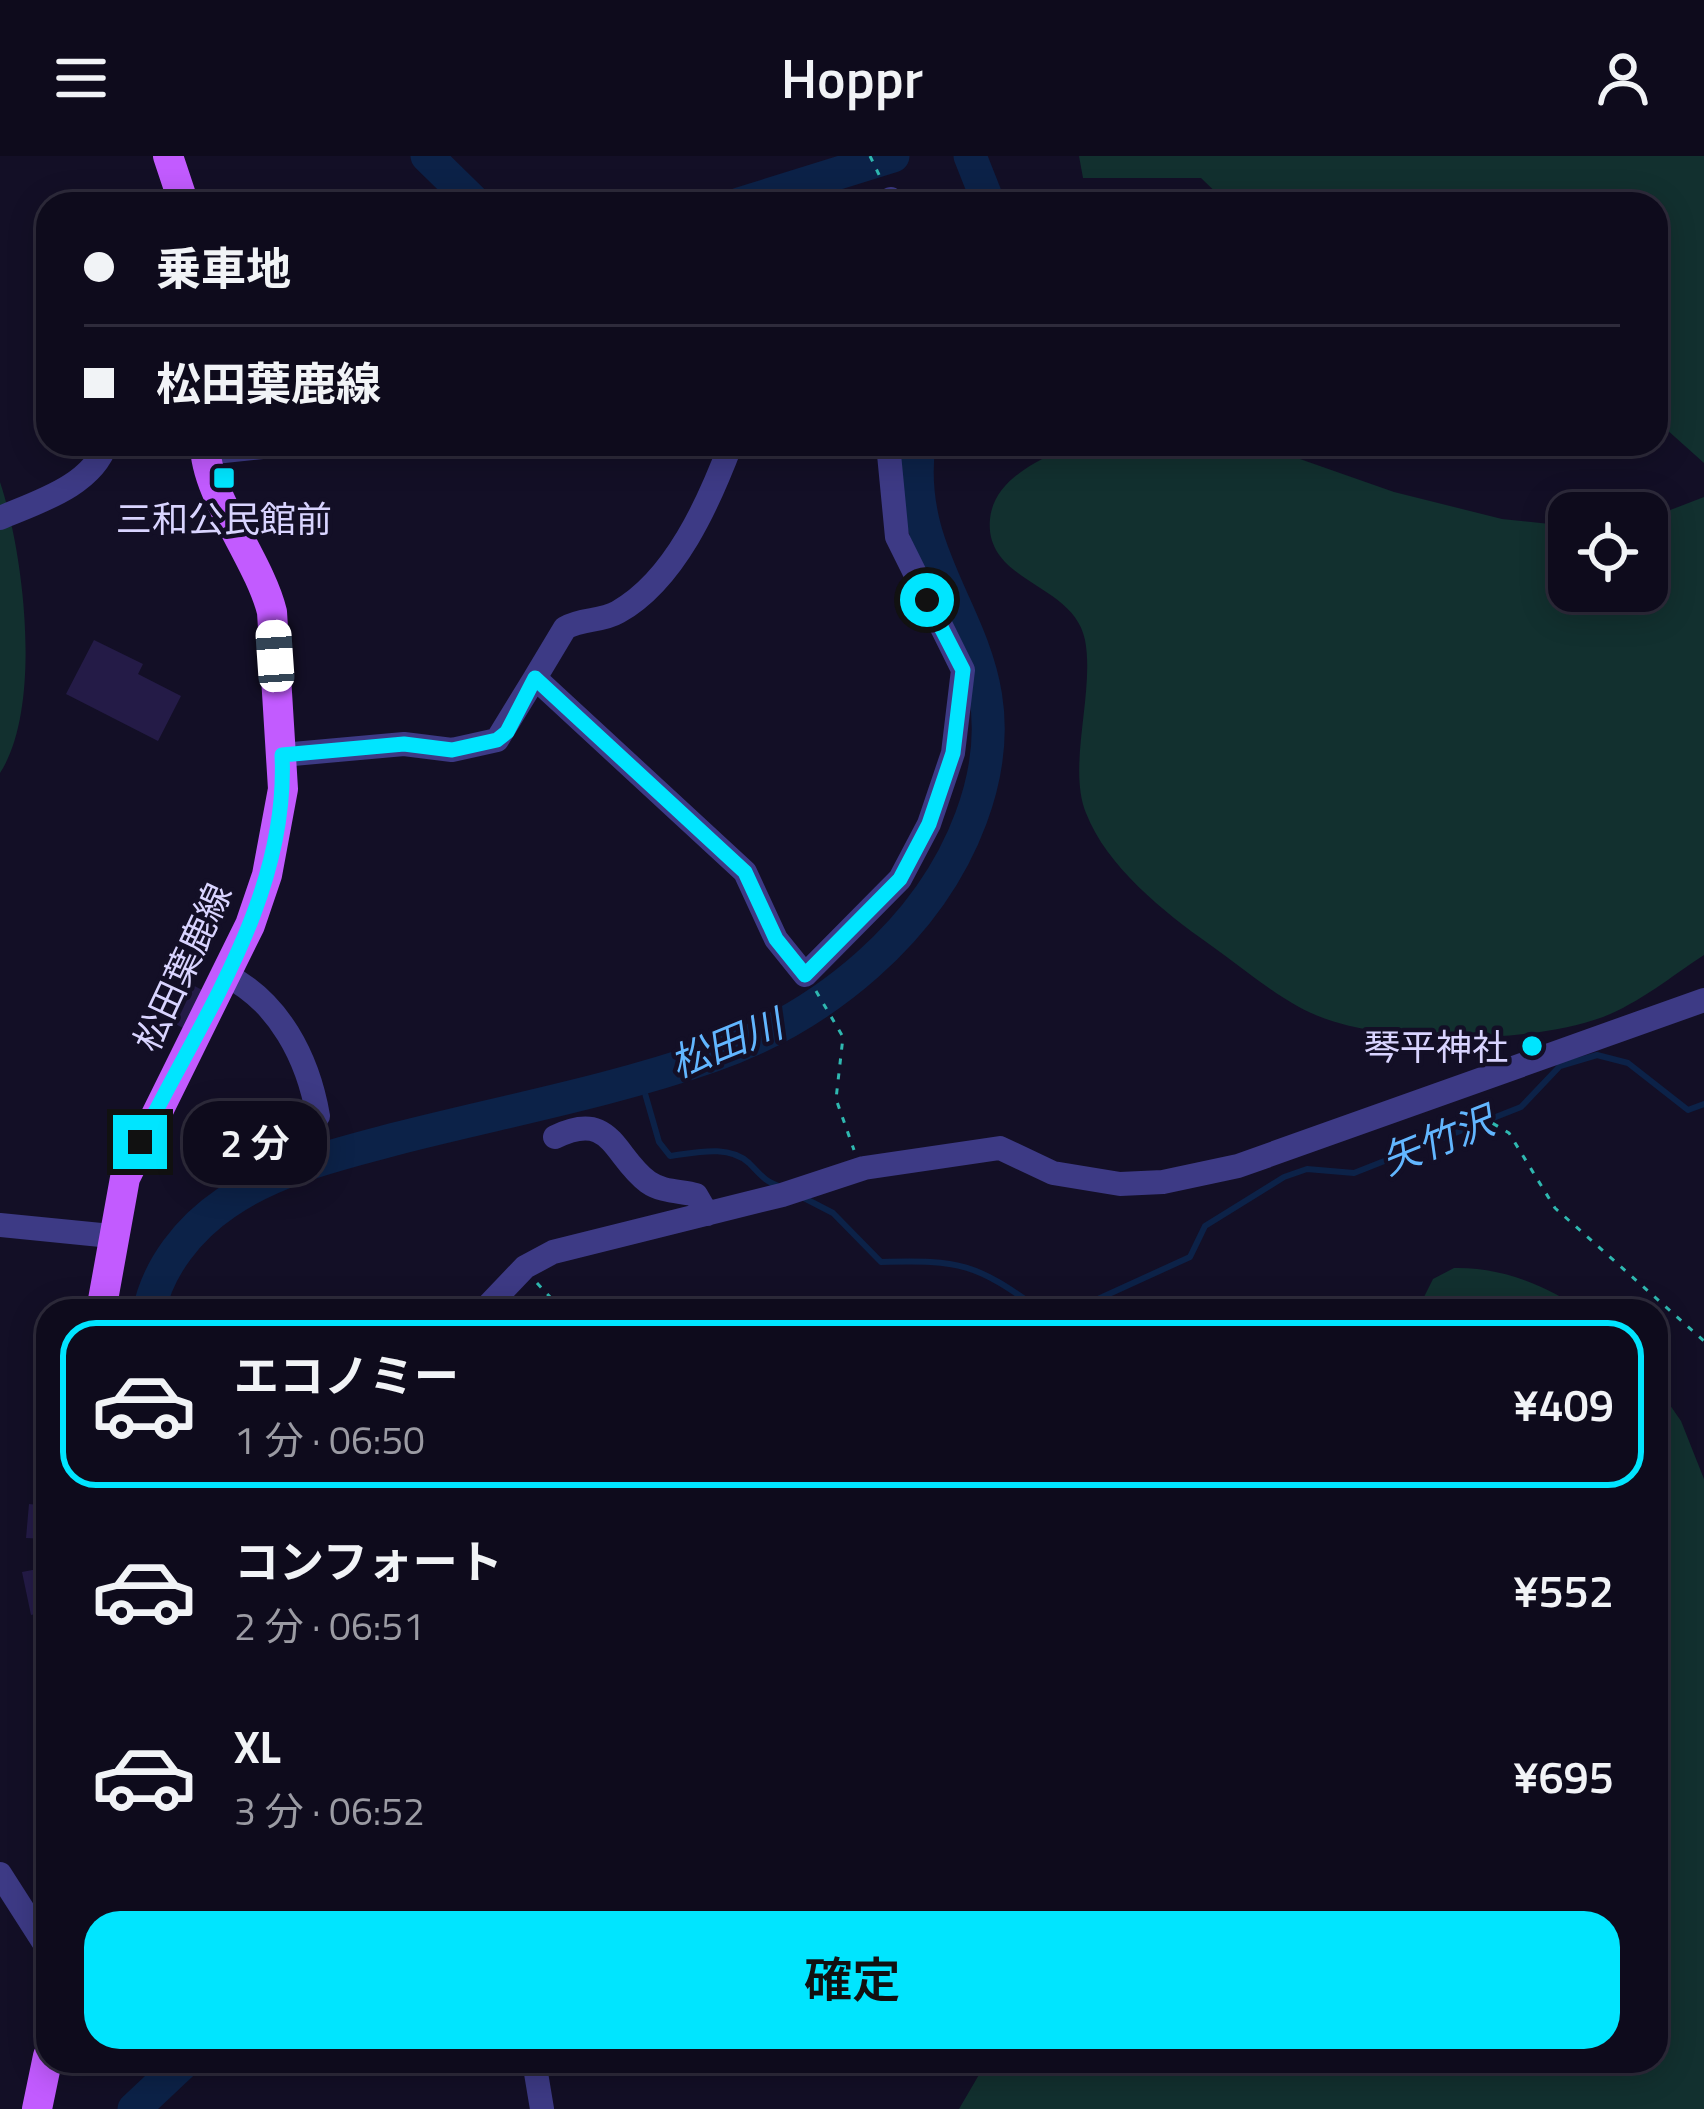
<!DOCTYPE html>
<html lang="ja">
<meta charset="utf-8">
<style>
:root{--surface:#0e0b1c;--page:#1c1929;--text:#f1f3f6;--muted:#9b9ba3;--line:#2e2b3b;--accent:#00e5ff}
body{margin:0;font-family:"Titillium Web","Noto Sans JP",sans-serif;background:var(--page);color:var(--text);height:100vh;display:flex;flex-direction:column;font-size:45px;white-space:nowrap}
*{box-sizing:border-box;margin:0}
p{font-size:39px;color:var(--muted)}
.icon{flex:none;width:66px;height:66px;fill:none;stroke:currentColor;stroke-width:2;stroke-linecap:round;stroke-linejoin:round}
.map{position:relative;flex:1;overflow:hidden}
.drawer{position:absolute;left:36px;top:1143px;width:1632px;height:774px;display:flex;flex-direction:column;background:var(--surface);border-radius:36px;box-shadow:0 6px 30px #0003,0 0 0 3px var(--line)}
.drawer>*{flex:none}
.top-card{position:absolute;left:36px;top:36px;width:1632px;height:264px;border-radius:36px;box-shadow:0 6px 30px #0003,0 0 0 3px var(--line);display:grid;align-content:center;height:264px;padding:0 48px;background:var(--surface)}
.controls{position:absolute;left:1548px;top:336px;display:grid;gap:24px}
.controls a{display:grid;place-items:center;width:120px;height:120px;border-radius:24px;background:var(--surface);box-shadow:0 6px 30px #0003,0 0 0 3px var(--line);font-size:60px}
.end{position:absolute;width:54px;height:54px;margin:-27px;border:15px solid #00e5ff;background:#111;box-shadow:0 0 0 6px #111}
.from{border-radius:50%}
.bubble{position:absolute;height:84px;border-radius:36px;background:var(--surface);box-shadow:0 6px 30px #0003,0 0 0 3px var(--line);font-size:39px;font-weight:600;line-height:84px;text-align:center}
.car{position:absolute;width:36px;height:72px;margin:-36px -18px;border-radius:15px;box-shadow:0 0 9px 3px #0007;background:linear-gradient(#fff 24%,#345 0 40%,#fff 0 76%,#345 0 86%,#fff 0)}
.top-card b{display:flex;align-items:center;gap:42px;height:114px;font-size:45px}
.top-card b+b{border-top:3px solid var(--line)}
.top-card i{width:30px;height:30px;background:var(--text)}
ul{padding:21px 0 0;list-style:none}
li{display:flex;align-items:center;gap:36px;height:168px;margin:0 24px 18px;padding:0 24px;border:6px solid transparent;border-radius:36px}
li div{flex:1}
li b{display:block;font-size:45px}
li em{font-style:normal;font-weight:600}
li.on{border-color:var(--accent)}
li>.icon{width:108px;height:108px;stroke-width:1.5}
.cta{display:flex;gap:24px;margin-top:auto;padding:24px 48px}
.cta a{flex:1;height:138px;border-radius:36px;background:var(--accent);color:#111;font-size:48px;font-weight:600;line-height:138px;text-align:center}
header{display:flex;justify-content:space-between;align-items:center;height:156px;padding:0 48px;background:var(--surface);font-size:54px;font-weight:600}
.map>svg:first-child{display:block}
.green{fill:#12302f}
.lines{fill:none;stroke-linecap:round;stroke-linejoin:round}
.stream{stroke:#0c2248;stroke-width:6}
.river{stroke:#0c2248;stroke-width:33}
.building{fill:#241b47}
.path{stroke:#2fb8b0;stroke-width:3;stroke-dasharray:6 9;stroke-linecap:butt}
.minor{stroke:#3d3a85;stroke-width:24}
.major{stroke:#c25bff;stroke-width:30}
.route{stroke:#00e5ff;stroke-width:15}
.poi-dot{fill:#00e5ff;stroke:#130f26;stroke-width:4.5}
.labels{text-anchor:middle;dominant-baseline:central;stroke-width:9;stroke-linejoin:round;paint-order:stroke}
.poi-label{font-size:36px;fill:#d9d4ff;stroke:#130f26}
.street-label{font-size:36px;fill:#d9d4ff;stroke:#130f26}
.water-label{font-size:39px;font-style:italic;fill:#62b6ff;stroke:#130f26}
</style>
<header><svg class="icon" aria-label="menu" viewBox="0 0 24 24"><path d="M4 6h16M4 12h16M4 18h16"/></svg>Hoppr<svg class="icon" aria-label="person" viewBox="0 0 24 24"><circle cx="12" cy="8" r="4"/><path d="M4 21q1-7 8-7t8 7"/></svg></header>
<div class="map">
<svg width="1704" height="1953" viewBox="0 0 1704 1953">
<rect width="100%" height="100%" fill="#130f26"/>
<path class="green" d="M 1079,0 L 1704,0 L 1704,307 L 1656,264 L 1656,48 L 1228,48 L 1201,22 L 1083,22 Z
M 1074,288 L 1257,288 L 1394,336 L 1502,363 L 1569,370 L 1569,435 L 1647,435 L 1647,363 L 1704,341 L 1704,799 C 1672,820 1639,847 1603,861 C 1527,889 1370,891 1299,851 C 1268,834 1239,809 1209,788 C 1164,756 1107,711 1086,657 C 1067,610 1095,536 1085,484 C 1074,427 984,427 990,363 C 994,322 1041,303 1074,288 Z
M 0,326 C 24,398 43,551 0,617 Z
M 1454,1112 C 1502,1111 1544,1129 1584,1155 L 1417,1155 L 1433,1123 Z
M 1656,1229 L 1681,1265 L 1704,1323 L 1704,1953 L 959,1953 L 987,1905 L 1656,1905 Z"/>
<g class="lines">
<path class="stream" d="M 640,920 L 659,986 L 670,1000 C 695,997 728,988 749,1007 C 761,1019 764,1025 781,1031
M 804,1042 L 833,1057 L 881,1106 C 961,1104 975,1107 1040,1154 L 1087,1148 L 1190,1101 L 1205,1070 L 1284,1021 L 1307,1013 L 1354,1017 L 1521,951 L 1560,910 L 1597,899 L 1628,907 L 1688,954 L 1704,948"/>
<path class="river" d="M 427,0 L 476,48
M 970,0 L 989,48
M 739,48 L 893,0
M 149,1155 C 158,1111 189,1072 226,1047 C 275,1013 338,998 395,983 C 500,956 609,936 712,900 C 823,861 929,775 971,662 C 1035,490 900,434 919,288
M 134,1953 L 185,1905"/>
</g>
<path class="building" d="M 94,484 L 143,508 L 138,518 L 181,540 L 158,585 L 66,538 Z
M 185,825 L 204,835 L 185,873 L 166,863 Z
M 29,1348 L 48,1350 L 46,1383 L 26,1382 Z
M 48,1411 L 48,1455 L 31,1459 L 22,1416 Z"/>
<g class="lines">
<path class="path" d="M 870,0 L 882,25
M 816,835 L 843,881 L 836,943 L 854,994
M 1467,952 L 1509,977 L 1555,1052 L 1704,1185
M 537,1127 L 563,1155"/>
<path class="minor" d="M 891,43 L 893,48
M 1283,288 L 1289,288
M 205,297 L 291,288
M 0,362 C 37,346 92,330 106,288
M 535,522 L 565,472 C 582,462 601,466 618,456 C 675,424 709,346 731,288
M 282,599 L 404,588 L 452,594 L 497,584 L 535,522 L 745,716 L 776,783 L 805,819 L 900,723 L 929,668 L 953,597 L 963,514 L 897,381 L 888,288
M 226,819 C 279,846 308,902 318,960
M 555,981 C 612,953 613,1000 648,1026 C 662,1036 681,1035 696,1039 L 707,1058
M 0,1069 L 111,1080
M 483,1155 L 525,1111 L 553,1096 L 782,1039 L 864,1012 L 1000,992 L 1053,1017 L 1120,1028 L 1163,1026 L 1238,1010 L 1704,844
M 0,1718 L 48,1793
M 534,1905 L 542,1953"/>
<path class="major" d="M 168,0 L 184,48
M 101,1155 L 125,1022 L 250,769 L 267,719 L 283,633 L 272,456 C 259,403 205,339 205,288
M 37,1953 L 48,1900"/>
</g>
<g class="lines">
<path class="route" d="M 140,986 C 200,864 289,741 282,599 L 404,588 L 452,594 L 497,584 L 507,576 L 535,522 L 745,716 L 776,783 L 805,819 L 900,723 L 929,668 L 953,597 L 963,514 L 927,444"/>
</g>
<g class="poi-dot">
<rect x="212" y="310" width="24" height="24" rx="6"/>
<circle cx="1532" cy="890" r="12"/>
</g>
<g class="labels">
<g class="poi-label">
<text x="224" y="362">三和公民館前</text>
<text x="1508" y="890" text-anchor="end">琴平神社</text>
</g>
<g class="street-label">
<text transform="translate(182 811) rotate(-65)">松田葉鹿線</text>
</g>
<g class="water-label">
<text transform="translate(726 887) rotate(-22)">松田川</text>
<text transform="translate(1437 984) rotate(-22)">矢竹沢</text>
</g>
</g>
</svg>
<div class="controls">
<a><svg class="icon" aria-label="locate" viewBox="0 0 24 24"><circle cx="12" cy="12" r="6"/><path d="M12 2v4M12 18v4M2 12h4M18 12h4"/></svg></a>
</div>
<i class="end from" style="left:927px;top:444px"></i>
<i class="end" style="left:140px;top:986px"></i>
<div class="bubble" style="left:183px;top:945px;width:144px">2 分</div>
<i class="car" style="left:275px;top:500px;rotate:356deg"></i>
<div class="top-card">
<b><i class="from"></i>乗車地</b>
<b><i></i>松田葉鹿線</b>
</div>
<section class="drawer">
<ul>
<li class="on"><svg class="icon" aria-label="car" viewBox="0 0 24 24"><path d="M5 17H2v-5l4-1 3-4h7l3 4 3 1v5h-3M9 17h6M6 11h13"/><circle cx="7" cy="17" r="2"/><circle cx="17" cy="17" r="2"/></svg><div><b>エコノミー</b><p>1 分 · 06:50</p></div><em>¥409</em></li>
<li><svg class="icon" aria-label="car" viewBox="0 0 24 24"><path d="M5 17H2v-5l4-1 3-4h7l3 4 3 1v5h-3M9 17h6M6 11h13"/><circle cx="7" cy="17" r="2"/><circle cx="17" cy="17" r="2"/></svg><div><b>コンフォート</b><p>2 分 · 06:51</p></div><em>¥552</em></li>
<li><svg class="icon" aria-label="car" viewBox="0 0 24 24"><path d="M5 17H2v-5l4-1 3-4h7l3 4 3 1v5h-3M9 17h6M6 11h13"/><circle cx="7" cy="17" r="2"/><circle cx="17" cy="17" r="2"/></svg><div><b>XL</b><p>3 分 · 06:52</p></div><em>¥695</em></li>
</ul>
<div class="cta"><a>確定</a></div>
</section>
</div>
